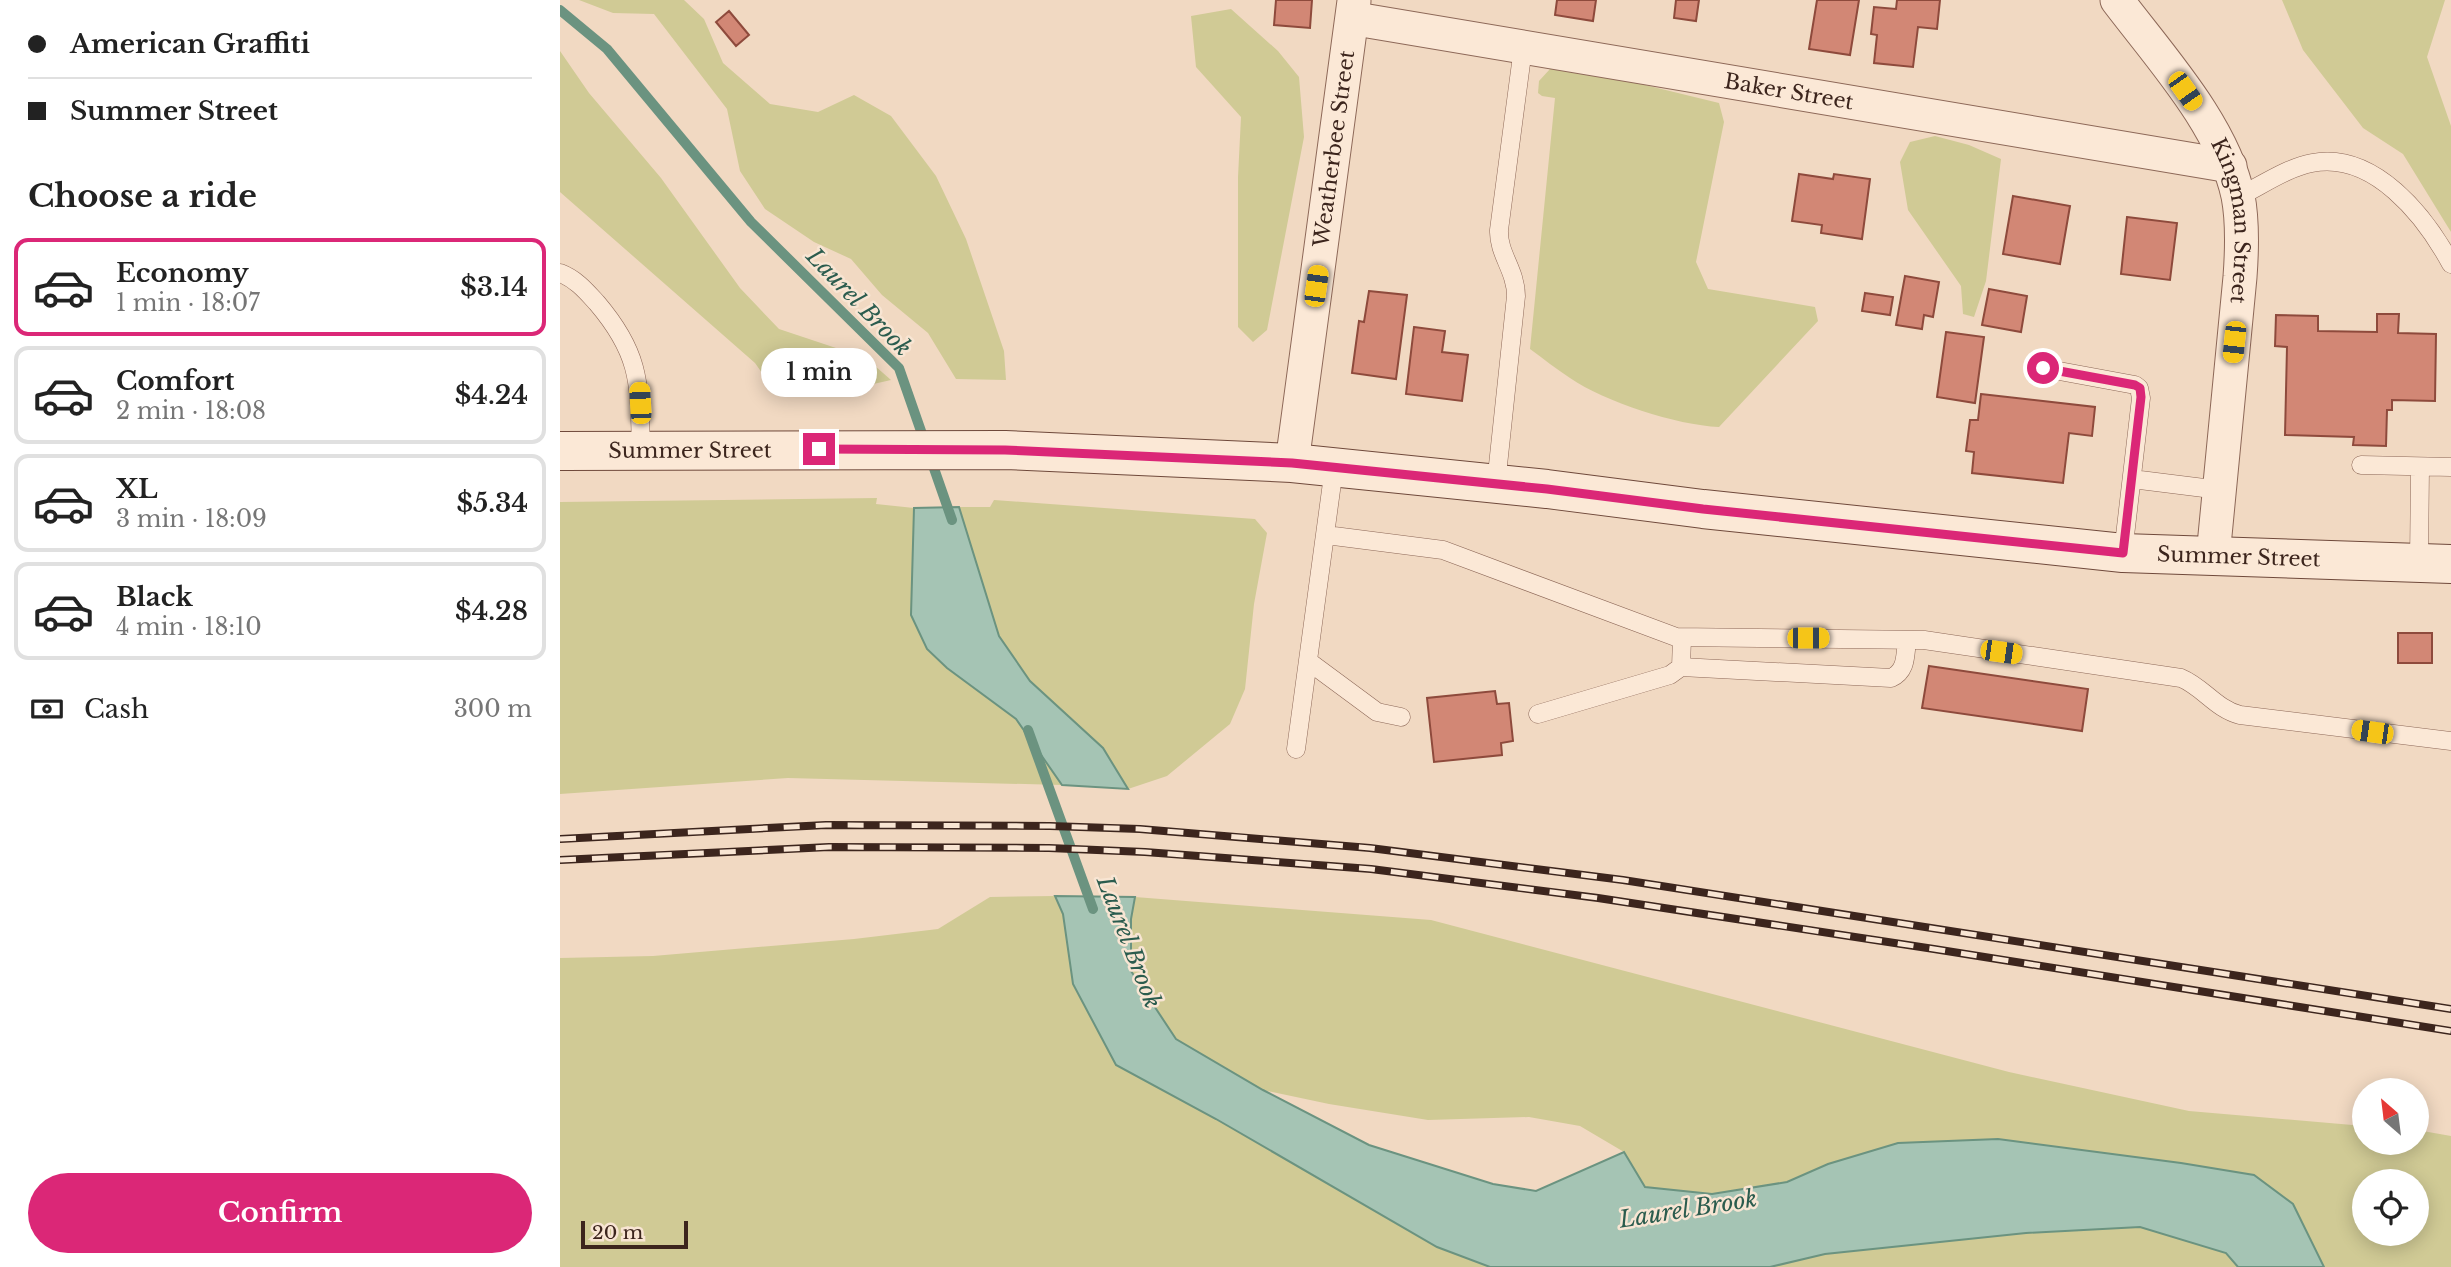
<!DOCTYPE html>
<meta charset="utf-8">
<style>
:root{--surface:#fff;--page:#f2f2f2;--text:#222;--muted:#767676;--line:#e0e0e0;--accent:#db2777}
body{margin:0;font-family:"Libre Baskerville",serif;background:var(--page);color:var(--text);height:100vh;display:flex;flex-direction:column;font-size:26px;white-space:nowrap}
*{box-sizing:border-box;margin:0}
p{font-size:23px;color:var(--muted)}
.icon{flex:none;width:38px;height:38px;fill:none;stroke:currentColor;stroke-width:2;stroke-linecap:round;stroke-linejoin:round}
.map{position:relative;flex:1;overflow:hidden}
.panel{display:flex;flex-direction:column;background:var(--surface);width:560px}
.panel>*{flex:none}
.banner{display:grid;align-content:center;height:154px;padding:0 28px;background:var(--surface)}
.needle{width:46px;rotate:332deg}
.fabs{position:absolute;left:1792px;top:1078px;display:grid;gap:14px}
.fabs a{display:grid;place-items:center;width:77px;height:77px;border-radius:50%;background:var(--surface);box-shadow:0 4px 18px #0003;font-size:35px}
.scale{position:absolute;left:21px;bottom:18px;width:107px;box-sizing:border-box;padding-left:7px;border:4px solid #3c251d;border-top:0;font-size:19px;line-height:24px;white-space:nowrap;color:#3c251d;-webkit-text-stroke:5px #f8e5d3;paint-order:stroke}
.end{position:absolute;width:32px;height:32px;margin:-16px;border:9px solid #db2777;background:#fff;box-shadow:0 0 0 4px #fff}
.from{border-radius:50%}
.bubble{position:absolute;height:49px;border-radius:24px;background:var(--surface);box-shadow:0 4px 18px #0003;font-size:23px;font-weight:600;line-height:49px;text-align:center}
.car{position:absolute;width:21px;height:42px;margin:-21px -10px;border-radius:9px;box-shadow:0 0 5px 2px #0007;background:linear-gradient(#f5c518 24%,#345 0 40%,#f5c518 0 76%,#345 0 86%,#f5c518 0)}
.banner b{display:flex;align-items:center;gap:24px;height:66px;font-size:26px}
.banner b+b{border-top:2px solid var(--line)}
.banner i{width:18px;height:18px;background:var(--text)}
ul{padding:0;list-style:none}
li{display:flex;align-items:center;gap:21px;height:98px;margin:0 14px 10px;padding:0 14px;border:4px solid var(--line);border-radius:14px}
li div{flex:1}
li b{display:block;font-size:26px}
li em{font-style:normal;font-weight:600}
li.current{border-color:var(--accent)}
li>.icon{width:63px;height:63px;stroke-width:1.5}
h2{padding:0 28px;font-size:32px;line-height:84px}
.pay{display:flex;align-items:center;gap:18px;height:77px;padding:0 28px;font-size:26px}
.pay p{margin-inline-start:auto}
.action{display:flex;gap:14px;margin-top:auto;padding:14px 28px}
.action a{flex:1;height:80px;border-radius:42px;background:var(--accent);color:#fff;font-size:28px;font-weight:600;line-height:80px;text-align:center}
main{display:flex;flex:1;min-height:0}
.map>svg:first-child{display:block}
.green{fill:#d0ca95;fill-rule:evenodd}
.water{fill:#a5c4b4;stroke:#6b9380;stroke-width:2}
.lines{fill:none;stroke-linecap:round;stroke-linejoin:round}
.stream{stroke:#6b9380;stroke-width:10}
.building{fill:#d28775;stroke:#8e4a3c;stroke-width:2}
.lane-casing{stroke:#8d6858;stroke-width:19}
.street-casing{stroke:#8d6858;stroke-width:35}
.secondary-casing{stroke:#6f493b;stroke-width:40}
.lane{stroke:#fbe8d6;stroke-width:18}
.street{stroke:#fbe8d6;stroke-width:33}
.secondary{stroke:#fbe8d6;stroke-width:38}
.rail-casing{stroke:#3c251d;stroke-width:8}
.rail{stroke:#f8e5d3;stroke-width:5;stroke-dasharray:16;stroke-linecap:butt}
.route{stroke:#db2777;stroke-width:9}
.labels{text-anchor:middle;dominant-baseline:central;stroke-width:5;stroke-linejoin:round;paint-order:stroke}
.street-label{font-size:21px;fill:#3c251d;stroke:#f8e5d3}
.water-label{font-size:23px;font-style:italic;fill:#2b5c4e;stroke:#f8e5d3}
</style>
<main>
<section class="panel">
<div class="banner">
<b><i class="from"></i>American Graffiti</b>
<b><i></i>Summer Street</b>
</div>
<h2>Choose a ride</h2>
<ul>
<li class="current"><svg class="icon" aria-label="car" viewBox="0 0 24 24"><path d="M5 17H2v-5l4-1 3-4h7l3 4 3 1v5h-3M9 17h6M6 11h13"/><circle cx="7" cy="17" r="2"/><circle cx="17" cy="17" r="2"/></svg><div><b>Economy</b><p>1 min · 18:07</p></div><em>$3.14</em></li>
<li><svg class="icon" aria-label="car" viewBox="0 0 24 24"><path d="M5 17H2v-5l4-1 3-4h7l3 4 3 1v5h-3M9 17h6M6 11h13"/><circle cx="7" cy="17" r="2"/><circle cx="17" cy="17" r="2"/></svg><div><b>Comfort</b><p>2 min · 18:08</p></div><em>$4.24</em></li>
<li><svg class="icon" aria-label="car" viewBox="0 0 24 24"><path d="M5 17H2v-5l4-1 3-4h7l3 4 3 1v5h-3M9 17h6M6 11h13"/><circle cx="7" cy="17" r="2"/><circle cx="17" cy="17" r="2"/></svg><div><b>XL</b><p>3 min · 18:09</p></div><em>$5.34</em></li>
<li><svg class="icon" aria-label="car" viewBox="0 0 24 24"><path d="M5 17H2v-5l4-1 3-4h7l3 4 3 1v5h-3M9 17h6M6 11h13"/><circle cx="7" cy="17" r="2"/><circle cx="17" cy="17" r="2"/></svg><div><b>Black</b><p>4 min · 18:10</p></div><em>$4.28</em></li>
</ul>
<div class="pay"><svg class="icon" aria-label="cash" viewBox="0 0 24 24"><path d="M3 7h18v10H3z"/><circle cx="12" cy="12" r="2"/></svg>Cash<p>300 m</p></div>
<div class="action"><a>Confirm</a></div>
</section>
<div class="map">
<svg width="1891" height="1267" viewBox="0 0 1891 1267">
<rect width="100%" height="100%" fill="#f1d9c2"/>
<path class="green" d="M 19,0 L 124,0 L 144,19 L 163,63 L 210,104 L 258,112 L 294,95 L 331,116 L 376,176 L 406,239 L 444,351 L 446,380 L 396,379 L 368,333 L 322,295 L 291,259 L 254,242 L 205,209 L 180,171 L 167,109 L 94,14 L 53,13 Z
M 1722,0 L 1885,0 L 1867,57 L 1891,126 L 1891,232 L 1843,154 L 1803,128 L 1743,50 Z
M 671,9 L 718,51 L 739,77 L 744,137 L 707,330 L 693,342 L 678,327 L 678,177 L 681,117 L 636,67 L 631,16 Z
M 0,51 L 29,93 L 101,178 L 180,288 L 219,329 L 306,358 L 331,380 L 309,385 L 214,390 L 195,363 L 0,192 Z
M 1003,65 L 1159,103 L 1164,122 L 1136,262 L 1148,289 L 1255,307 L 1258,321 L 1159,427 C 1116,425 1045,402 1010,378 C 996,369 984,359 970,349 L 995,98 L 982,96 L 978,93 L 979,81 L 990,69 Z
M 1375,136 L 1409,145 L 1441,159 L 1426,281 L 1414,317 L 1403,314 L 1401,286 L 1348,210 L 1340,162 L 1350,142 Z
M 317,498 L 316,504 L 354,508 L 351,614 L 387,668 L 456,719 L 502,785 L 228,778 L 0,794 L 0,502 Z
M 434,500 L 695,519 L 707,533 L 694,604 L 685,689 L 670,724 L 607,776 L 568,789 L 543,748 L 470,681 L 439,636 L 399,507 L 430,507 Z
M 495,896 L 503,914 L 513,984 L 557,1065 L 656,1119 L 877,1247 L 930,1267 L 0,1267 L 0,958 L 93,956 L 294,939 L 378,929 L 430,897 Z
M 575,897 L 871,920 L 1449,1072 L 1629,1111 L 1804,1126 L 1804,1143 L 1857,1143 L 1857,1130 L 1891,1136 L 1891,1267 L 1764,1267 L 1760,1261 L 1621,1163 L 1541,1153 L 1268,1164 L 1227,1182 L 1152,1194 L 1085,1187 L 1064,1152 L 1020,1126 L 969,1117 L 868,1120 L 769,1104 L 703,1090 L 616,1039 L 570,971 L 571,919 ZM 1804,1181 L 1857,1181 L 1857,1234 L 1804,1234 Z
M 1580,1227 L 1666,1253 L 1678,1267 L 1210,1267 L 1265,1254 L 1466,1233 Z"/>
<path class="water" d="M 399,507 L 439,636 L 470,681 L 543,748 L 568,789 L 502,785 L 456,719 L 387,668 L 367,649 L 351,615 L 354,508 Z
M 495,896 L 575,897 L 571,919 L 571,971 L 616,1039 L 703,1090 L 809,1145 L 933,1184 L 976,1191 L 1064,1152 L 1085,1187 L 1152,1194 L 1227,1182 L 1268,1164 L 1338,1143 L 1438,1139 L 1621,1163 L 1694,1175 L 1733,1204 L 1764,1267 L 1678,1267 L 1666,1253 L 1580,1227 L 1466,1233 L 1265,1254 L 1210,1267 L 930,1267 L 877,1247 L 656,1119 L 556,1065 L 513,984 L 503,914 Z"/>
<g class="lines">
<path class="stream" d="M 0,10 L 47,49 L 191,222 L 339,368 L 392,520
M 468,730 L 533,909"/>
</g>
<path class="building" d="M 716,0 L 752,0 L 750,28 L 714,25 Z
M 997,0 L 1036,0 L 1033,21 L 995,15 Z
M 1116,0 L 1139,0 L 1136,21 L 1114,18 Z
M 1257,0 L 1299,0 L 1290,55 L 1249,49 Z
M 1337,0 L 1380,0 L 1377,29 L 1358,27 L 1353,67 L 1314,63 L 1317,35 L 1311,34 L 1314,7 L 1336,9 Z
M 169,11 L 189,35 L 176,46 L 156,22 Z
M 1239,174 L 1273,179 L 1274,174 L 1310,179 L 1302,239 L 1261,233 L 1262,225 L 1232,221 Z
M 1453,196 L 1510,206 L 1500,264 L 1443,254 Z
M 1567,217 L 1617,223 L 1610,280 L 1561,274 Z
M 1345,276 L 1379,282 L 1373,317 L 1364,315 L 1362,329 L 1336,325 Z
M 1429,289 L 1467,296 L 1461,332 L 1422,325 Z
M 809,291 L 847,295 L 836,379 L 792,373 L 799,321 L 804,322 Z
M 1305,293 L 1333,297 L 1330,315 L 1302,311 Z
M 1817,314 L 1839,314 L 1838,333 L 1876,334 L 1875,401 L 1832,400 L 1832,410 L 1827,410 L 1826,446 L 1793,445 L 1794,437 L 1725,435 L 1727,347 L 1715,346 L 1716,315 L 1758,316 L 1758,331 L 1817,332 Z
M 854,327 L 885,331 L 882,352 L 908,355 L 902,401 L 846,394 Z
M 1386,332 L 1424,337 L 1415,403 L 1377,397 Z
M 1421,394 L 1535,407 L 1532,436 L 1509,433 L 1503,483 L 1412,473 L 1414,452 L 1406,451 L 1410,420 L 1418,420 Z
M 1838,633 L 1872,633 L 1872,663 L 1838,663 Z
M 1369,666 L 1528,689 L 1522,731 L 1362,708 Z
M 935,691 L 937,704 L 949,703 L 953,741 L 941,743 L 942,755 L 874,762 L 867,698 Z"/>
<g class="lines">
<defs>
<path id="lane" d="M 1678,197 C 1701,186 1726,168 1752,163 C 1814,151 1865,216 1891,264
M 0,273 C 16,279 26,291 37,303 C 82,356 79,385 81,450
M 1483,368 L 1575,385 L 1579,388 L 1581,398 L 1563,553
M 1801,465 L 1891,467
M 1572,479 L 1660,490
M 936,484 L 956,296 C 956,270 938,254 939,230 L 963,48
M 766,535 L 883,550 L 1116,637 L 1364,640 L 1621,678 C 1643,687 1656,709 1680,715 L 1891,741
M 1859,563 L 1860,467
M 748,661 L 817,712 L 841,717
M 1121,667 L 1331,678 C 1347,671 1345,655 1347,640
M 978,714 L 1110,675 L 1121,667 L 1122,638
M 736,749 L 774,468"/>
<g id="street">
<path id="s1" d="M 1557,0 C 1600,57 1663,125 1678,196 C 1683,222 1682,250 1680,277 L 1653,556"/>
<path id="s2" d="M 792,22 L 796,19 L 1670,166"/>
<path id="s3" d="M 732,463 L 794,1"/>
</g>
<g id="secondary">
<path id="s4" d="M 0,451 L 445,450 L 732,463 L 987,489 L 1143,509 L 1563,553 L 1891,564"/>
</g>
</defs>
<use href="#lane" class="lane-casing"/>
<use href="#street" class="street-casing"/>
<use href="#secondary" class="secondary-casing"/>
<use href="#lane" class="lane"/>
<use href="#street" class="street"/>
<use href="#secondary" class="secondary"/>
<defs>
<path id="rail" d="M 0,839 L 266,825 L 490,826 L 580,829 L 810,848 L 1063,880 L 1891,1009
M 0,860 L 269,847 L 489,848 L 585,852 L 811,869 L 1038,898 L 1374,949 L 1891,1031"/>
</defs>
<use href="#rail" class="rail-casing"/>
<use href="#rail" class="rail"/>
</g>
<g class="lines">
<path class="route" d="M 259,449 L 445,450 L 732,463 L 987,489 L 1143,509 L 1563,553 L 1581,397 L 1580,388 L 1575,385 L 1483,368"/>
</g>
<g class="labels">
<g class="street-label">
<text stroke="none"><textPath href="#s2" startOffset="444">Baker Street</textPath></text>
<text stroke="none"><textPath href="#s3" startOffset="317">Weatherbee Street</textPath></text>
<text stroke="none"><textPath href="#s1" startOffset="256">Kingman Street</textPath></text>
<text stroke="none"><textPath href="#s4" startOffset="130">Summer Street</textPath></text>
<text stroke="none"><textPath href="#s4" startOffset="1684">Summer Street</textPath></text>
</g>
<g class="water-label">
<text transform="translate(299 302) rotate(46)">Laurel Brook</text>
<text transform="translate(569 942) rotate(69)">Laurel Brook</text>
<text transform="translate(1128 1209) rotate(-9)">Laurel Brook</text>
</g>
</g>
</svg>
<div class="fabs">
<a><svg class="needle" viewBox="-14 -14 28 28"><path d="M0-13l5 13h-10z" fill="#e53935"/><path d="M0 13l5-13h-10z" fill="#767676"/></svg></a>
<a><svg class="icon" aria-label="locate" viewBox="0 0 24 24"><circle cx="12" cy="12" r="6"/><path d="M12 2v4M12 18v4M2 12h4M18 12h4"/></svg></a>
</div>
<div class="scale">20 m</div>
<i class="end from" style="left:1483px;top:368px"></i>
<i class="end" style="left:259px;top:449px"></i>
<div class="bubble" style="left:201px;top:348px;width:116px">1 min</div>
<i class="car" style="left:1625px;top:91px;rotate:145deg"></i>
<i class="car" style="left:756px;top:286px;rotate:8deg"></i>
<i class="car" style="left:1674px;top:342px;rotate:186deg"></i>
<i class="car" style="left:80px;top:403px;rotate:357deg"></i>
<i class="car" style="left:1248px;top:638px;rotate:90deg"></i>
<i class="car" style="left:1441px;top:652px;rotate:98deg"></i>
<i class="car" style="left:1812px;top:732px;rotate:278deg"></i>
</div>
</main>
